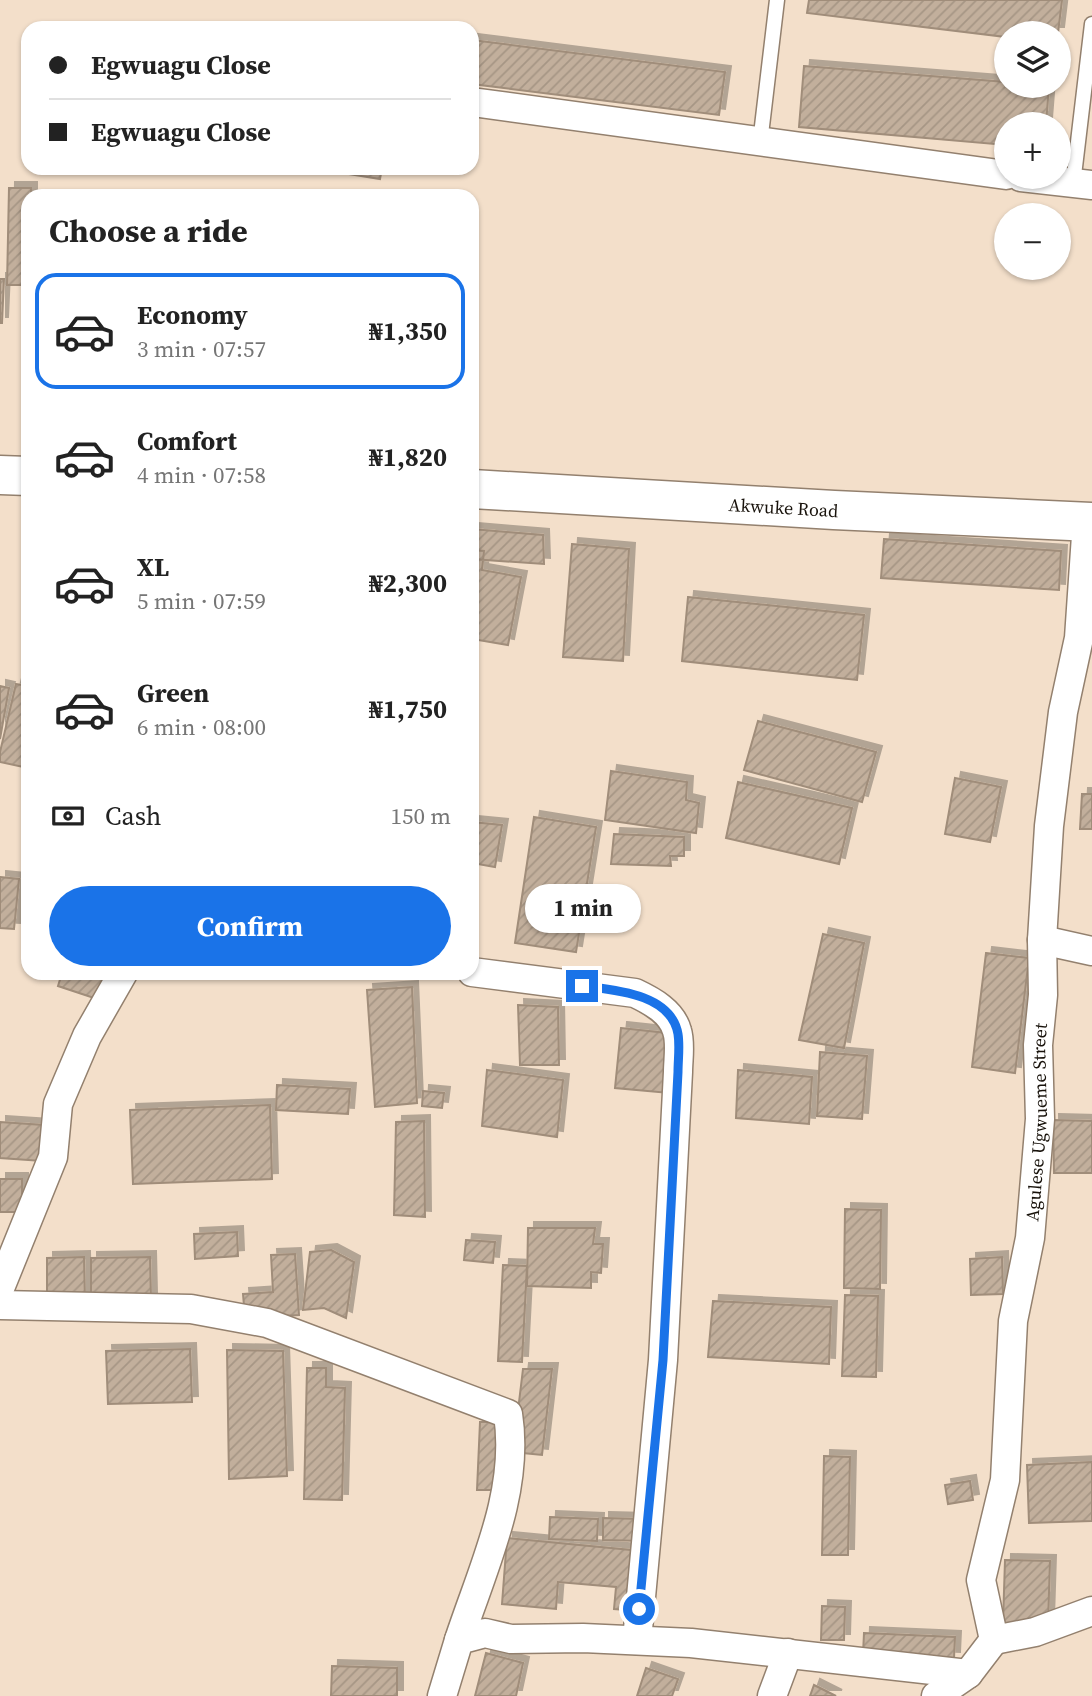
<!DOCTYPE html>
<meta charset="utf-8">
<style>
:root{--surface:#fff;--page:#f6f6f6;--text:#222;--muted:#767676;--line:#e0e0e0;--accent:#1a73e8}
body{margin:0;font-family:"Source Serif 4",serif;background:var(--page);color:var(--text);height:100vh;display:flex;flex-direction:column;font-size:26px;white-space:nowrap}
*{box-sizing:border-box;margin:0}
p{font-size:23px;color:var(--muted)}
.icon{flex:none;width:38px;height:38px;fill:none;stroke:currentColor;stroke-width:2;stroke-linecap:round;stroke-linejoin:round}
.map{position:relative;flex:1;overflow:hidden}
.drawer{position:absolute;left:21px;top:189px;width:458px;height:791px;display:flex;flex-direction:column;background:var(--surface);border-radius:21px;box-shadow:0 2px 5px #0004}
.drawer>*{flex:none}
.banner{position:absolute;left:21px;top:21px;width:458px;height:154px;border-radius:21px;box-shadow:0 2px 5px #0004;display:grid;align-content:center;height:154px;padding:0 28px;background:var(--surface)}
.tools{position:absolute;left:994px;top:21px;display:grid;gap:14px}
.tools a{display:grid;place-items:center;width:77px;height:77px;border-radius:50%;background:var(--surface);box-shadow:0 2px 5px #0004;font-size:35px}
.end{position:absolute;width:32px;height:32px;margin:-16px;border:9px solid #1a73e8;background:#fff;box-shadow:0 0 0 4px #fff}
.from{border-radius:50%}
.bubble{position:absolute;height:49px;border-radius:24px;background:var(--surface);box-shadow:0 2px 5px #0004;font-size:23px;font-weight:700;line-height:49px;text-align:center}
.banner b{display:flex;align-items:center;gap:24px;height:66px;font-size:26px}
.banner b+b{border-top:2px solid var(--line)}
.banner i{width:18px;height:18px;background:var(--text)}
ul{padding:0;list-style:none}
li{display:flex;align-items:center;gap:21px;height:116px;margin:0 14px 10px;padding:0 14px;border:4px solid transparent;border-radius:21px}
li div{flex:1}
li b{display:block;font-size:26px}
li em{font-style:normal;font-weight:700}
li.selected{border-color:var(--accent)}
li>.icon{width:63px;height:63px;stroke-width:1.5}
h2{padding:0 28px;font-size:32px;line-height:84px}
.pay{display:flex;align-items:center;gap:18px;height:77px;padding:0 28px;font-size:26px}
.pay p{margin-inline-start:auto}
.cta{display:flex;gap:14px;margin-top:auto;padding:14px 28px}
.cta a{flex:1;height:80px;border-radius:42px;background:var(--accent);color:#fff;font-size:28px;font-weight:700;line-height:80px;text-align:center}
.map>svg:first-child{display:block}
.building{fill:url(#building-hatch);stroke:#a08d7a;stroke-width:2;filter:url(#shadow)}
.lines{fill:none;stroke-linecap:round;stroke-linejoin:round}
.service-casing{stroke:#93806e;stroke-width:17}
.minor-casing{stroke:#93806e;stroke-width:31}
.secondary-casing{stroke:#93806e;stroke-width:41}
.service{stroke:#fff;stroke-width:14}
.minor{stroke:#fff;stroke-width:28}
.secondary{stroke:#fff;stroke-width:38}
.route{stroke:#1a73e8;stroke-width:9}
.labels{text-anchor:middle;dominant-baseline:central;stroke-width:6;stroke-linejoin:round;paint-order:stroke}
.street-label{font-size:18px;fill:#18120b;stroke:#fff}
</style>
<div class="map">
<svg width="1092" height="1696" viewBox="0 0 1092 1696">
<defs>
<pattern id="building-hatch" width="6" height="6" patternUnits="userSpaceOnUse" patternTransform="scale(1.75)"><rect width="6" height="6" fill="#c2af9c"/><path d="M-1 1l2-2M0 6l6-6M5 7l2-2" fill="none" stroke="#a69685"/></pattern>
<filter id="shadow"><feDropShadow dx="6" dy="-6" stdDeviation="0" flood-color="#0004"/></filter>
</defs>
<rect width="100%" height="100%" fill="#f3dfca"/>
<path class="building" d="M 809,0 L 1062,0 L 1058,33 L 1006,33 L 1006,37 L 807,13 Z
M 472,40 L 725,72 L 719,115 L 472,84 Z
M 804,66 L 1006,82 L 1006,86 L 1049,86 L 1046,124 L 1006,124 L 1006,145 L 799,127 Z
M 337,168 L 382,168 L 380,179 L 336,172 Z
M 9,188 L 31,188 L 31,196 L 28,196 L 28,285 L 7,285 Z
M 0,279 L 4,279 L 2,323 L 0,323 Z
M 472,529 L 543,535 L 544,564 L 472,559 Z
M 884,539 L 1061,551 L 1059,590 L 881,578 Z
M 572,544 L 629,549 L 623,661 L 563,657 Z
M 472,550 L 484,551 L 482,570 L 521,577 L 508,645 L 472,639 Z
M 688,597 L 864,615 L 857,680 L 682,661 Z
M 16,684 L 28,686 L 28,768 L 0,762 L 0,752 Z
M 0,686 L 9,688 L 0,739 Z
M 758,721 L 876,752 L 862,802 L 744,770 Z
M 611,771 L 687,782 L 686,800 L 699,803 L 696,833 L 605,820 Z
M 955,778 L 1001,787 L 990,842 L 945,834 Z
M 738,782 L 852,808 L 839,864 L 726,838 Z
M 1082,794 L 1092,794 L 1092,829 L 1080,829 Z
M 534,817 L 596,827 L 576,952 L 515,943 Z
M 472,822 L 502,825 L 495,867 L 472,863 Z
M 614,834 L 684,837 L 684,856 L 670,856 L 671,866 L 611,864 Z
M 0,877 L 19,879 L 14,929 L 0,928 Z
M 823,934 L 864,943 L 844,1048 L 799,1040 Z
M 986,953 L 1029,958 L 1015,1073 L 972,1067 Z
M 62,973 L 112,973 L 103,1001 L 58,986 Z
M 412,987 L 417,1103 L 375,1107 L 367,990 Z
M 518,1005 L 558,1007 L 559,1065 L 520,1065 Z
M 621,1028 L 676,1034 L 669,1093 L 615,1088 Z
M 820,1052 L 867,1056 L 862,1119 L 817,1116 Z
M 487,1070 L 563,1080 L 557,1137 L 482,1126 Z
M 738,1070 L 812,1077 L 809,1124 L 736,1118 Z
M 277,1085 L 350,1089 L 348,1114 L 276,1110 Z
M 423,1091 L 444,1093 L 442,1108 L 422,1106 Z
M 270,1105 L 272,1179 L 133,1184 L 130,1110 Z
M 1053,1120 L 1092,1121 L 1092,1173 L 1054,1173 Z
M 424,1121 L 425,1217 L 394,1215 L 396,1122 Z
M 0,1122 L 44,1125 L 42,1161 L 0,1158 Z
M 0,1179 L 22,1179 L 22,1212 L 0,1212 Z
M 845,1209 L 881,1210 L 880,1289 L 844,1288 Z
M 528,1228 L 595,1228 L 593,1244 L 603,1244 L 601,1273 L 591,1272 L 591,1288 L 527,1286 Z
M 237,1232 L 238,1256 L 195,1259 L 194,1234 Z
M 466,1240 L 495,1242 L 493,1263 L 464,1260 Z
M 331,1250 L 354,1262 L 346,1318 L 324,1308 L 303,1310 L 310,1252 Z
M 295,1254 L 299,1315 L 245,1318 L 243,1294 L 273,1292 L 271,1255 Z
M 84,1257 L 85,1301 L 47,1301 L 47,1258 Z
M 150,1257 L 151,1299 L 91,1299 L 91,1258 Z
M 1002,1257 L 1003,1294 L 971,1295 L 970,1259 Z
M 503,1265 L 527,1266 L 522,1362 L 498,1361 Z
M 845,1295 L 878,1296 L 876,1377 L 842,1376 Z
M 713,1301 L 831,1307 L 829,1364 L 708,1357 Z
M 190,1349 L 192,1402 L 108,1404 L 106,1351 Z
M 227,1350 L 283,1351 L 287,1476 L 229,1479 Z
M 307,1368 L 326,1368 L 326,1387 L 345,1388 L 342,1500 L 304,1499 Z
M 523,1369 L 552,1369 L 542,1455 L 513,1452 Z
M 480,1422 L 505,1422 L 502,1490 L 477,1490 Z
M 824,1456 L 850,1457 L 848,1555 L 822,1555 Z
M 1092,1462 L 1092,1521 L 1029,1523 L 1027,1465 Z
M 970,1481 L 973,1500 L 948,1504 L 945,1485 Z
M 550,1517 L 598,1519 L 597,1541 L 549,1539 Z
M 603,1518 L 642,1519 L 642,1541 L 603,1540 Z
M 507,1538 L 631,1550 L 626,1610 L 614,1609 L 616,1587 L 558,1582 L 556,1609 L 502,1604 Z
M 1005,1560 L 1050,1561 L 1048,1624 L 1003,1623 Z
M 822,1606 L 845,1607 L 844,1640 L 821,1640 Z
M 864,1633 L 955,1637 L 954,1658 L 863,1654 Z
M 486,1653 L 523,1663 L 516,1696 L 475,1696 Z
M 332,1666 L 397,1668 L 397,1696 L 331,1696 Z
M 646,1668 L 678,1679 L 672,1696 L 637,1696 Z
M 814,1685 L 836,1696 L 810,1696 Z"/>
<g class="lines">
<defs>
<path id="service" d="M 760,143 L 777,0
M 1073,184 L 1092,24"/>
<g id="minor">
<path d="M 472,102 L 1006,175"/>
<path d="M 1021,177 L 1092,185"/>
<path d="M 1042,940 L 1092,951"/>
<path d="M 472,972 L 635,993 C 652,1001 672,1012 677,1031 C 681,1043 678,1060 678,1072 L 663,1360 L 637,1640"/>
<path d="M 0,1288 L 53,1157 L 58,1104 L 87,1036 L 123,973"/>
<path d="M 0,1305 L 191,1309 L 267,1323 L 508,1414 C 520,1492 483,1567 459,1640"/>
<path d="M 994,1640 L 1035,1632 L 1092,1611"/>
<path d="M 442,1696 L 459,1640 L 485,1633 L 511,1639 L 583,1638 L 691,1643 L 968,1674"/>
<path d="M 772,1696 L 788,1653"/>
<path id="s1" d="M 936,1696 L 968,1674 L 994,1640 L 981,1580 L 1005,1480 L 1013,1321 L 1030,1238 L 1040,1119 L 1038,1045 L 1043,995 L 1042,940 L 1049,826 L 1063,712 L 1079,638 L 1087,521"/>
</g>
<g id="secondary">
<path d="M 0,475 L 28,476"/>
<path id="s2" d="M 472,489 L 834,510 L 1092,522"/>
</g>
</defs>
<use href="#service" class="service-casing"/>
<use href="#minor" class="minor-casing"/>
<use href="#secondary" class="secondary-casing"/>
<use href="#service" class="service"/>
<use href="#minor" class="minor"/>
<use href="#secondary" class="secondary"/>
</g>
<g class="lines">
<path class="route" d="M 582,986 C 613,990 671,993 678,1034 C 680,1046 678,1060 678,1072 L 663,1360 L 639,1609"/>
</g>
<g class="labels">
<g class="street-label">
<text stroke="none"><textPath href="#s2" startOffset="312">Akwuke Road</textPath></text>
<text stroke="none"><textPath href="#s1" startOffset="606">Agulese Ugwueme Street</textPath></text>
</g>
</g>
</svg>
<div class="tools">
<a><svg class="icon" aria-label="layers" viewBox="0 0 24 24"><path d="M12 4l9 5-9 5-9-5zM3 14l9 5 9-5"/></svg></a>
<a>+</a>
<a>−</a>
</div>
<i class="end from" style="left:639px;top:1609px"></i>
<i class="end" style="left:582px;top:986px"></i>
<div class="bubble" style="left:525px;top:884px;width:116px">1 min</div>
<div class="banner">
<b><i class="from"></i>Egwuagu Close</b>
<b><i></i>Egwuagu Close</b>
</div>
<section class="drawer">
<h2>Choose a ride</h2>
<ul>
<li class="selected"><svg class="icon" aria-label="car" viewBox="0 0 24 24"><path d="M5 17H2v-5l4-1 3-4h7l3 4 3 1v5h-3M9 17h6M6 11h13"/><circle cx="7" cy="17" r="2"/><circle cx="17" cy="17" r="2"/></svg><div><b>Economy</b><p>3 min · 07:57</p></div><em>₦1,350</em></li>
<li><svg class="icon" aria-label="car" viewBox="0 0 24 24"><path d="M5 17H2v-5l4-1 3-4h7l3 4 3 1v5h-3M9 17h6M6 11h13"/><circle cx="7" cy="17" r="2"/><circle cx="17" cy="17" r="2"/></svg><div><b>Comfort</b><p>4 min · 07:58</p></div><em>₦1,820</em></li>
<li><svg class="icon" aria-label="car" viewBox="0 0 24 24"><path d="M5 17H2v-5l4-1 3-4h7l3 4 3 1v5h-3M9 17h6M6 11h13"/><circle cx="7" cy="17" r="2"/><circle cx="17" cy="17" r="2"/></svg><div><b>XL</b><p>5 min · 07:59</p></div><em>₦2,300</em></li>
<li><svg class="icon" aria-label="car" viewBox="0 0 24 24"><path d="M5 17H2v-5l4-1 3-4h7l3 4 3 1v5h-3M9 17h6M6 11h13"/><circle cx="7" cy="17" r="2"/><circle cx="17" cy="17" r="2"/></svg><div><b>Green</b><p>6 min · 08:00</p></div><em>₦1,750</em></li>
</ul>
<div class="pay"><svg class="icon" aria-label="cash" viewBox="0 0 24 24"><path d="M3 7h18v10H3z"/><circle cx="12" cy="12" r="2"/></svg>Cash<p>150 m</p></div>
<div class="cta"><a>Confirm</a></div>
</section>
</div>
